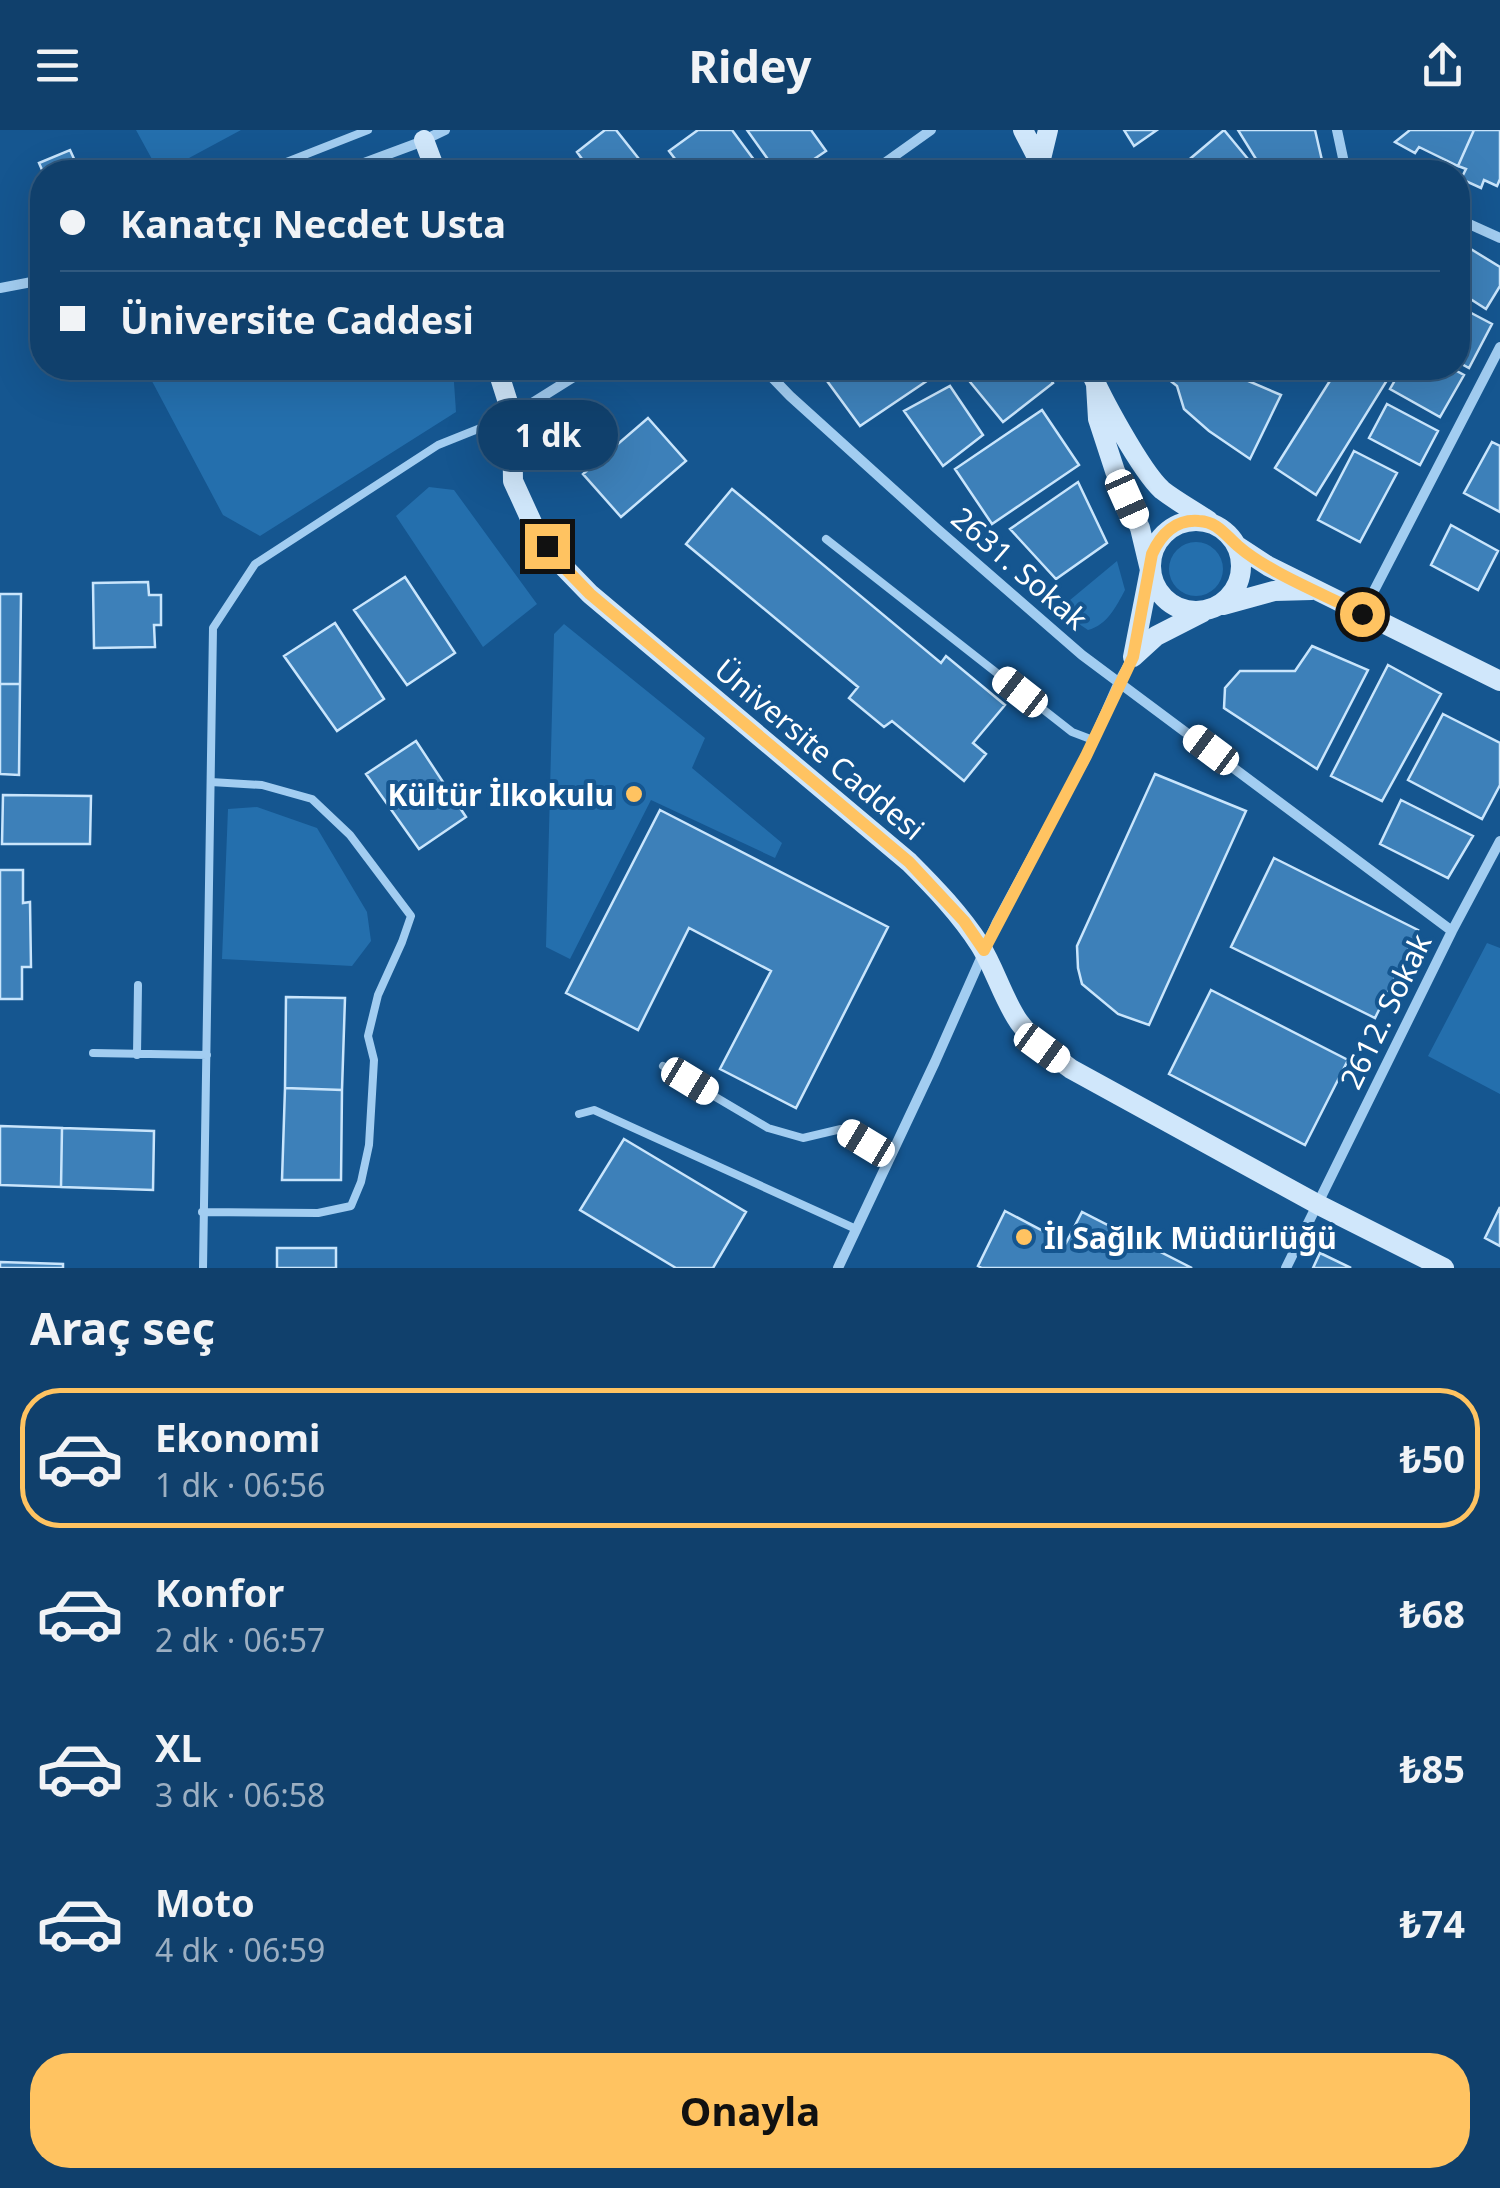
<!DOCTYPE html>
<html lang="tr">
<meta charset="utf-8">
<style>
:root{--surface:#10406c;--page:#1e4b74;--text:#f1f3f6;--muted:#9cafc2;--line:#30597f;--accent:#ffc361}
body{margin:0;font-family:"Noto Sans",sans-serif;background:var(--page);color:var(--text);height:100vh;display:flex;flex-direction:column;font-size:38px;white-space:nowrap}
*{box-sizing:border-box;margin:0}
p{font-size:32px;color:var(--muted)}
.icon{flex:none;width:55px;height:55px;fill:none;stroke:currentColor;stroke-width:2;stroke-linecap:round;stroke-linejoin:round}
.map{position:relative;height:1138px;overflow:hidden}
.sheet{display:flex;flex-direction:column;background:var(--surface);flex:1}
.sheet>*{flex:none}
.hud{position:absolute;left:30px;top:30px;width:1440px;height:220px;border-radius:40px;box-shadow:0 10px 40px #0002,0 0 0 2px var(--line);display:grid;align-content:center;height:220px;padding:0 30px;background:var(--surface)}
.end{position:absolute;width:45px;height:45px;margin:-22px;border:12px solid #ffc361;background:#111;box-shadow:0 0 0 5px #111}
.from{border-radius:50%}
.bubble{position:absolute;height:70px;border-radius:35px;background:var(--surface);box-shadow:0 10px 40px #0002,0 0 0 2px var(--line);font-size:32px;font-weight:700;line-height:70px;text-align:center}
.car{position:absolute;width:30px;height:60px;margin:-30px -15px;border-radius:12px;box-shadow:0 0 8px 2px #0007;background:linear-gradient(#fff 24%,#345 0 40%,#fff 0 76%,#345 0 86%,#fff 0)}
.hud b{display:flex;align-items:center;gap:35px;height:95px;font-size:38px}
.hud b+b{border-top:2px solid var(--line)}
.hud i{width:25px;height:25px;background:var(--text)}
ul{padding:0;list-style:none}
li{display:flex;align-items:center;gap:30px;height:140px;margin:0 20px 15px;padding:0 10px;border:5px solid transparent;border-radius:40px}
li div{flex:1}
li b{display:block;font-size:38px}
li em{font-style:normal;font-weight:700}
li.current{border-color:var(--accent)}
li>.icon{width:90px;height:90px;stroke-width:1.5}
h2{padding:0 30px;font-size:45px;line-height:120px}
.primary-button{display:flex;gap:20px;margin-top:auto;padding:20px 30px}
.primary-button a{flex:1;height:115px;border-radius:40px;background:var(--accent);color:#111;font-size:40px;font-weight:700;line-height:115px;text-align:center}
header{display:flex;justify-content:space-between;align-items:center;height:130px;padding:0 30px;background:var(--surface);font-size:45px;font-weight:700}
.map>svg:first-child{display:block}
.green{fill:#246fad}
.building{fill:#3d80b9;stroke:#c9e5fc;stroke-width:2.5}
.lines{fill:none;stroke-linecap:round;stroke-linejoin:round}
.lane{stroke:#a2cdf1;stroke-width:8}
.street{stroke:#a2cdf1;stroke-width:10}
.secondary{stroke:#d0e7fb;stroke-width:20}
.route{stroke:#ffc361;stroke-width:12}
.poi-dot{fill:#ffc361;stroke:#155690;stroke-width:4}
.labels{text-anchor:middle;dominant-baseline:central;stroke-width:8;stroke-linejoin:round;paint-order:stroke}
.street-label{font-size:30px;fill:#fff;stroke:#155690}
.poi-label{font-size:30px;font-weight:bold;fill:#fff;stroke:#155690;text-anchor:end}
</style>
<header><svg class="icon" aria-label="menu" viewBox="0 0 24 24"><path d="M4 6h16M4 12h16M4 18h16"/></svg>Ridey<svg class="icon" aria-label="share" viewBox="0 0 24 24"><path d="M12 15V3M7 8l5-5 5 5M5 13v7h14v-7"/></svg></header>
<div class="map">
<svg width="1500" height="1138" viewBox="0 0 1500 1138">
<rect width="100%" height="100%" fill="#155690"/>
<path class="green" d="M 136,0 L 241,0 L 163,42 L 159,42 Z
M 145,238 L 453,238 L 456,282 L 260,406 L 223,385 Z
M 429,357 L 454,360 L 537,474 L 483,517 L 396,386 Z
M1169 439a27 27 0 1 1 54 0a27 27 0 1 1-54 0Z
M 1117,431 L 1125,460 C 1116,477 1107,495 1088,500 L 1076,492 L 1064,475 Z
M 564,494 L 705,608 L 692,638 L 782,713 L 775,728 L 651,670 L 570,829 L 546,817 L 554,504 Z
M 257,677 L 317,698 L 367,782 L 371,811 L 352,836 L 222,829 L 228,679 Z
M 1487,813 L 1500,818 L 1500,964 L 1428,926 Z"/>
<path class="building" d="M 605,0 L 616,0 L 639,29 L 622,42 L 564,42 L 582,29 L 577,22 Z
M 698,0 L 732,0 L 763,42 L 685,42 L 669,21 Z
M 747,0 L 811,0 L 826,21 L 795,42 L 777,42 Z
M 1124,0 L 1157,0 L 1134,16 Z
M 1224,0 L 1248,29 L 1232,42 L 1203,42 L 1191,28 Z
M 1238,0 L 1315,0 L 1324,39 L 1320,42 L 1264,42 Z
M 1410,0 L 1474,0 L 1458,36 L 1419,17 L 1415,23 L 1395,12 Z
M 1474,0 L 1500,0 L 1500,49 L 1497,56 L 1484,50 L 1481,58 L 1461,49 L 1466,39 L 1458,36 Z
M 70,20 L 80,42 L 43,42 L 39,33 Z
M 1461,113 L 1500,137 L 1500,156 L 1486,179 L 1458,161 L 1458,118 Z
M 1458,176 L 1492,194 L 1469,238 L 1458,232 Z
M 832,238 L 946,238 L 860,296 L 822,244 Z
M 978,238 L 1042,238 L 1053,253 L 1003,292 L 966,247 Z
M 1154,238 L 1218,238 L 1281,265 L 1250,329 L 1209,301 L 1184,279 L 1177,256 Z
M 1338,238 L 1373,238 L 1389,247 L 1316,365 L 1275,338 Z
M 1402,238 L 1451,238 L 1464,245 L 1440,287 L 1390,259 Z
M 950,256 L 983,305 L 943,336 L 904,281 Z
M 1387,274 L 1438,301 L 1420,335 L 1369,308 Z
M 1042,280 L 1079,335 L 992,394 L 955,339 Z
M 648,288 L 686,331 L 621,387 L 583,344 Z
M 1492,312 L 1500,316 L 1500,382 L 1464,363 Z
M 1354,321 L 1397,343 L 1360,412 L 1318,390 Z
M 1078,352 L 1107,413 L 1056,449 L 1010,399 Z
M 732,359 L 941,533 L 946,526 L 1005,575 L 973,613 L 986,624 L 964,651 L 892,591 L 884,597 L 849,568 L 858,557 L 686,414 Z
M 1451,395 L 1498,421 L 1478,460 L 1431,435 Z
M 405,447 L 455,523 L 407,555 L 354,480 Z
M 148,452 L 149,465 L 161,465 L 161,495 L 154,495 L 155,517 L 94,518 L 93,453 Z
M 0,464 L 21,464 L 20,554 L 0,554 Z
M 335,493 L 384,569 L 337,601 L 284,526 Z
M 1312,516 L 1368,540 L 1317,639 L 1224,578 L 1225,558 L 1240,541 L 1295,541 Z
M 1388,535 L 1441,564 L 1382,671 L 1331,646 Z
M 0,554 L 20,554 L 19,645 L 0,644 Z
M 1443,584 L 1500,613 L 1500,655 L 1482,689 L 1408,650 Z
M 416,611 L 466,687 L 419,719 L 366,644 Z
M 1155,644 L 1246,681 L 1149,895 L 1118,884 L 1082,854 L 1078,838 L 1077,816 Z
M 3,665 L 91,666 L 90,714 L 2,714 Z
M 1401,670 L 1473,706 L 1448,748 L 1380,714 Z
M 660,680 L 888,797 L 796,978 L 720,939 L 771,841 L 689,798 L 638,900 L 566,863 Z
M 1274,728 L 1418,800 L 1375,888 L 1231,817 Z
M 0,740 L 23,740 L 23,773 L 30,772 L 31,837 L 22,837 L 22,869 L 0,869 Z
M 1211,860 L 1348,930 L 1305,1015 L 1169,944 Z
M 286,867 L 345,868 L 342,960 L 285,958 Z
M 285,958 L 342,960 L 341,1050 L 282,1050 Z
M 0,996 L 62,998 L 61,1057 L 0,1055 Z
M 62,998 L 154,1001 L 153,1060 L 61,1057 Z
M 624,1009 L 746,1082 L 713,1138 L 676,1138 L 580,1080 Z
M 1500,1077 L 1500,1116 L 1485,1108 Z
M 1005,1081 L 1066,1113 L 1082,1082 L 1192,1138 L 982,1138 L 978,1136 Z
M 277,1118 L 336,1118 L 336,1138 L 277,1138 Z
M 1320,1123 L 1351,1138 L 1313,1138 Z
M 0,1132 L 63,1134 L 63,1138 L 0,1138 Z"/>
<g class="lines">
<path class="lane" d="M 261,42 L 368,0
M 826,409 L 1072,602 L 1093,610
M 93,923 L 207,925
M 137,925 L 138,855
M 663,936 L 768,998 L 803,1008 L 841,999 L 890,1028
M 579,984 L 594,980 L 856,1099
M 202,1082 L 318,1083 L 351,1076 L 361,1052 L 369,1015 L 374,930 L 368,906 L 378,865 L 402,812 L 411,786 L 350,705 L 312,669 L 262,655 L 211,652
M 203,1138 L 213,498 L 255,434 L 438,315 L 508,287"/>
<path class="street" d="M 1337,0 L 1346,42
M 340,42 L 418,13 L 445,0
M 872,42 L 931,0
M 1458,89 L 1500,108
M 0,158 L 42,150
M 763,238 L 790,266 L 936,398 L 1082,525 L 1452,801
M 513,285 L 588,238
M 1363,482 L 1500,217
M 838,1138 L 935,932 L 997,792 L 1086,627 L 1119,552 L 1133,527
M 1286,1138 L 1452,801 L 1500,711"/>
<path class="secondary" d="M 1023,0 L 1040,33 L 1048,0
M 424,10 L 436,42
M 497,238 L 512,285 L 513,351 L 535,399 L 560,433 L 590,464 L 909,732 C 935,758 960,784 980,815 C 995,839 1003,869 1019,892 C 1033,911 1052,925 1071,939 L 1319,1075 L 1444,1138
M 1089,238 C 1100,265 1141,341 1162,360 C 1176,371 1193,380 1209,391
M 1096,255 L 1098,289 L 1115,341 L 1140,398 L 1150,440 L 1133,527 L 1156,506 L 1203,482
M1151 436a45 45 0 1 1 90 0a45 45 0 1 1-90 0Z
M 1236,415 L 1268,436 L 1500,551
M 1223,475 L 1274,461 L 1312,460"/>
</g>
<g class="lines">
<path class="route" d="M 547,416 L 560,433 L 590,464 L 909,732 L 964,791 L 984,820 L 1086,626 L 1133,527 L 1152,424 C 1161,404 1176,389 1199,391 C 1218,392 1225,405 1238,416 C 1269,443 1324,464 1362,484"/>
</g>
<g class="poi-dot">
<circle cx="634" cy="664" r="10"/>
<circle cx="1024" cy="1107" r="10"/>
</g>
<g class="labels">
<g class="street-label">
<text transform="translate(1020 438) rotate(41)">2631. Sokak</text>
<text transform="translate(820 619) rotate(40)">Üniversite Caddesi</text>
<text transform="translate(1385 881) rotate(-64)">2612. Sokak</text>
</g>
<g class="poi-label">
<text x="614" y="664">Kültür İlkokulu</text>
<text x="1044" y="1107" text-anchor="start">İl Sağlık Müdürlüğü</text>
</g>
</g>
</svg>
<i class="end from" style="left:1362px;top:484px"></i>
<i class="end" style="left:547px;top:416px"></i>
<div class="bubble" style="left:478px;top:270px;width:140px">1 dk</div>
<i class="car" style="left:1127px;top:369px;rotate:156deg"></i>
<i class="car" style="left:1020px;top:562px;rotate:308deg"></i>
<i class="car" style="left:1211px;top:620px;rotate:307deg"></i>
<i class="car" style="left:1042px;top:918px;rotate:126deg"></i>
<i class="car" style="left:690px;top:951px;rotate:121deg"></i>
<i class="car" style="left:866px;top:1013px;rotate:301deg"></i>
<div class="hud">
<b><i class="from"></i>Kanatçı Necdet Usta</b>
<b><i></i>Üniversite Caddesi</b>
</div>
</div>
<section class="sheet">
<h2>Araç seç</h2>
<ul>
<li class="current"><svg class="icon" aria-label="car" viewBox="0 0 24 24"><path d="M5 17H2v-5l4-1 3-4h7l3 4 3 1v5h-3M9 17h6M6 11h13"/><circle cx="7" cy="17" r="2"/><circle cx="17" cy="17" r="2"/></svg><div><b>Ekonomi</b><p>1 dk · 06:56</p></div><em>₺50</em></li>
<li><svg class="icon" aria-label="car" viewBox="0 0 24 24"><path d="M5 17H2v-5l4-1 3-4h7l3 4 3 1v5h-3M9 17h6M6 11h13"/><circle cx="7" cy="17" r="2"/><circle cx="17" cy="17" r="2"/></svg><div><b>Konfor</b><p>2 dk · 06:57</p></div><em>₺68</em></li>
<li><svg class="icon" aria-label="car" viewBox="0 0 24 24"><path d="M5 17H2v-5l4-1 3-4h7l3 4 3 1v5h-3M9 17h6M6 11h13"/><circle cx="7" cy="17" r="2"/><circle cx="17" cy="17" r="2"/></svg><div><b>XL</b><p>3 dk · 06:58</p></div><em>₺85</em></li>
<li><svg class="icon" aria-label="car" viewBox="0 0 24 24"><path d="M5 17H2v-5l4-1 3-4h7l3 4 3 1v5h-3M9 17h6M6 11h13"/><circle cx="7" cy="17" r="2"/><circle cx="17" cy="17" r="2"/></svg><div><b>Moto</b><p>4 dk · 06:59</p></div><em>₺74</em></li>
</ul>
<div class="primary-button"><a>Onayla</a></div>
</section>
